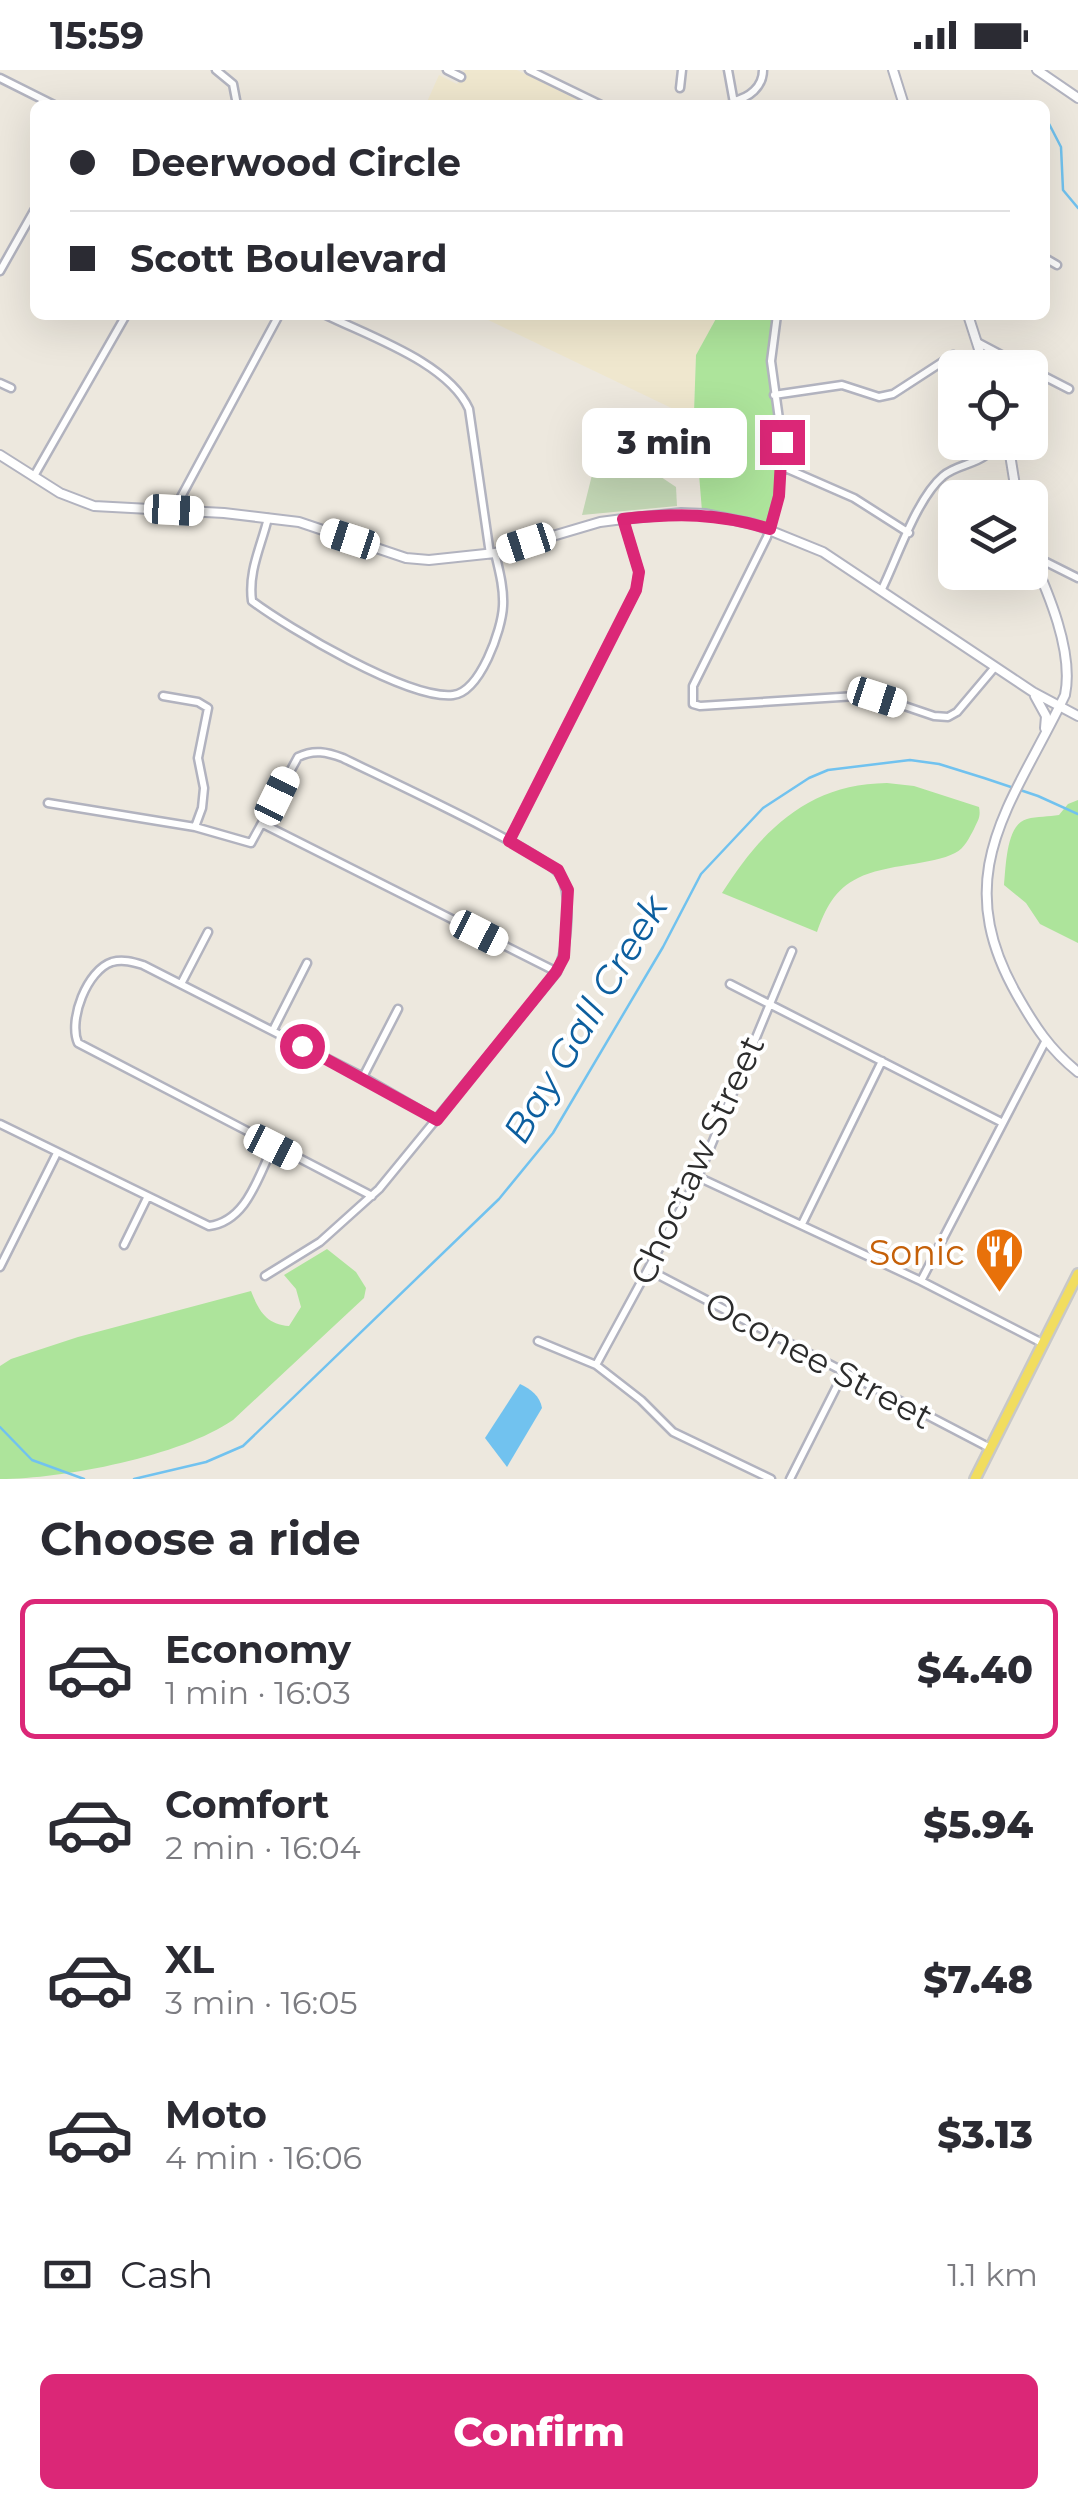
<!DOCTYPE html>
<meta charset="utf-8">
<style>
:root{--surface:#fff;--page:#f2f2f3;--text:#2b2b33;--muted:#7c7c81;--line:#e1e1e2;--accent:#db2777}
body{margin:0;font-family:Montserrat,sans-serif;background:var(--page);color:var(--text);height:100vh;display:flex;flex-direction:column;font-size:38px;white-space:nowrap}
*{box-sizing:border-box;margin:0}
p{font-size:32px;color:var(--muted)}
.icon{flex:none;width:55px;height:55px;fill:none;stroke:currentColor;stroke-width:2;stroke-linecap:round;stroke-linejoin:round}
.map{position:relative;height:1409px;overflow:hidden}
.drawer{display:flex;flex-direction:column;background:var(--surface);flex:1}
.drawer>*{flex:none}
.banner{position:absolute;left:30px;top:30px;width:1020px;height:220px;border-radius:15px;box-shadow:0 10px 40px #0002;display:grid;align-content:center;height:220px;padding:0 40px;background:var(--surface)}
.buttons{position:absolute;left:938px;top:280px;display:grid;gap:20px}
.buttons a{display:grid;place-items:center;width:110px;height:110px;border-radius:15px;background:var(--surface);box-shadow:0 10px 40px #0002;font-size:50px}
.end{position:absolute;width:45px;height:45px;margin:-22px;border:12px solid #db2777;background:#fff;box-shadow:0 0 0 5px #fff}
.from{border-radius:50%}
.bubble{position:absolute;height:70px;border-radius:15px;background:var(--surface);box-shadow:0 10px 40px #0002;font-size:32px;font-weight:800;line-height:70px;text-align:center}
.car{position:absolute;width:30px;height:60px;margin:-30px -15px;border-radius:12px;box-shadow:0 0 8px 2px #0007;background:linear-gradient(#fff 24%,#345 0 40%,#fff 0 76%,#345 0 86%,#fff 0)}
.banner b{display:flex;align-items:center;gap:35px;height:95px;font-size:38px}
.banner b+b{border-top:2px solid var(--line)}
.banner i{width:25px;height:25px;background:var(--text)}
ul{padding:0;list-style:none}
li{display:flex;align-items:center;gap:30px;height:140px;margin:0 20px 15px;padding:0 20px;border:5px solid transparent;border-radius:15px}
li div{flex:1}
li b{display:block;font-size:38px}
li em{font-style:normal;font-weight:800}
li.active{border-color:var(--accent)}
li>.icon{width:90px;height:90px;stroke-width:1.5}
h2{padding:0 40px;font-size:45px;line-height:120px}
.pay{display:flex;align-items:center;gap:25px;height:110px;padding:0 40px;font-size:38px}
.pay p{margin-inline-start:auto}
.cta{display:flex;gap:20px;margin-top:auto;padding:20px 40px}
.cta a{flex:1;height:115px;border-radius:15px;background:var(--accent);color:#fff;font-size:40px;font-weight:800;line-height:115px;text-align:center}
.status{display:flex;justify-content:space-between;align-items:center;height:70px;padding:0 50px;background:var(--surface);direction:ltr}
.status svg{height:28px;fill:currentColor}
.map>svg:first-child{display:block}
.education{fill:#efe7ce}
.green{fill:#ade49b}
.cemetery{fill:#c3d7b5}
.water{fill:#71c2ef}
.lines{fill:none;stroke-linecap:round;stroke-linejoin:round}
.stream{stroke:#71c2ef;stroke-width:2.5}
.minor-casing{stroke:#b2b3bf;stroke-width:11}
.tertiary-casing{stroke:#b2b3bf;stroke-width:12}
.primary-casing{stroke:#c8c8c8;stroke-width:14}
.minor{stroke:#fff;stroke-width:6}
.tertiary{stroke:#fff;stroke-width:8}
.primary{stroke:#f1dd5f;stroke-width:9}
.route{stroke:#db2777;stroke-width:12}
.labels{text-anchor:middle;dominant-baseline:central;stroke-width:8;stroke-linejoin:round;paint-order:stroke}
.street-label{font-size:35px;fill:#2c2c2c;stroke:#fff}
.food-label{font-size:35px;fill:#c56008;stroke:#fff;text-anchor:end}
.water-label{font-size:38px;font-style:italic;fill:#0d5f9f;stroke:#fff}
</style>
<div class="status"><b>15:59</b><svg viewBox="0 0 49 12"><path d="M0 12V9h3v3zM5 12V6h3v6zM10 12V3h3v9zM15 12V0h3v12zM26 1h20v11H26zM47 4h2v5h-2z"/></svg></div>
<div class="map">
<svg width="1078" height="1409" viewBox="0 0 1078 1409">
<rect width="100%" height="100%" fill="#ede8de"/>
<path class="education" d="M 465,0 L 517,0 L 588,35 L 426,34 L 439,5 L 457,14 Z
M 478,245 L 718,245 L 696,285 L 694,342 L 688,346 Z"/>
<path class="green" d="M 718,245 L 775,245 L 769,291 L 781,372 L 778,426 L 769,456 L 702,441 L 694,342 L 696,285 Z
M 887,713 L 914,716 L 979,737 C 981,747 978,750 974,759 C 969,768 965,778 955,783 C 933,795 885,794 858,808 C 835,819 825,839 817,862 L 722,823 C 762,760 808,714 887,713 Z
M 1078,730 L 1078,873 L 1040,854 L 1026,833 L 1004,815 C 1006,797 1006,754 1027,749 C 1037,746 1049,747 1059,745 L 1068,734 Z
M 327,1179 L 356,1202 L 366,1218 L 364,1228 L 233,1350 C 181,1386 63,1409 0,1409 L 0,1296 L 11,1289 L 78,1267 L 251,1221 C 259,1241 266,1254 289,1256 L 301,1237 L 296,1219 L 284,1205 Z"/>
<path class="cemetery" d="M 596,389 L 655,403 L 676,417 L 677,436 L 582,445 Z"/>
<path class="water" d="M 520,1314 C 531,1319 540,1326 542,1338 L 507,1397 L 485,1368 Z"/>
<g class="lines">
<path class="stream" d="M 1045,46 L 1061,77 L 1063,120 L 1078,138
M 0,1357 L 32,1390 L 84,1409
M 134,1409 L 206,1392 L 243,1376 L 499,1129 L 553,1063 L 663,877 L 701,804 L 763,738 L 809,708 L 828,700 L 910,690 L 939,694 L 984,708 L 1038,726 L 1078,744"/>
<defs>
<path id="minor" d="M 216,0 L 233,14 L 237,35
M 447,0 L 461,7
M 529,0 L 601,35
M 728,0 L 734,33
M 0,8 L 54,35
M 680,18 L 682,0
M 733,31 C 749,28 763,17 763,0
M 1045,188 L 1057,195
M 0,201 L 35,139
M 326,245 C 371,267 448,293 469,339 L 490,484
M 777,245 L 771,291 L 782,371 L 779,425 L 767,467 L 693,616 L 693,634 L 700,636 L 872,625 L 934,646 L 948,647 L 957,642 L 995,597
M 977,272 L 1026,298
M 1030,299 L 1069,319
M 0,313 L 11,318
M 774,325 L 842,315 L 879,327 L 893,324 L 953,285
M 783,397 L 854,428 L 909,463
M 34,406 L 126,245
M 174,440 L 279,245
M 268,448 C 261,477 248,501 252,531 C 288,558 409,630 453,625 C 480,622 502,560 503,536 C 504,518 499,500 495,483
M 1032,485 L 1078,508
M 882,519 C 898,486 917,428 943,406 C 956,395 973,395 986,385
M 163,626 L 198,632 L 208,638 L 198,688 L 204,718 L 202,738 L 195,757
M 48,733 L 195,757 L 251,773 L 298,687 C 314,679 327,682 343,688 C 377,705 547,783 560,805 C 573,826 567,881 557,902 L 379,1119 L 320,1172 L 265,1206
M 263,754 L 557,902
M 509,771 L 636,520 L 639,502 L 623,449
M 181,914 L 208,862
M 730,914 L 1001,1052
M 273,960 L 307,893
M 363,1007 L 398,939
M 0,1054 L 209,1156 C 247,1151 258,1106 273,1077
M 698,1107 L 921,1211 L 1044,1274
M 372,1126 L 78,973 C 68,950 87,900 112,892 C 123,889 133,892 143,895 L 363,1007 L 437,1050
M 802,1154 L 882,991
M 124,1175 L 147,1128
M 0,1197 L 57,1083
M 649,1200 L 990,1378
M 921,1211 L 1045,972
M 538,1271 L 596,1295 L 641,1330 L 673,1362 L 771,1409
M 596,1295 L 698,1107 L 792,881
M 790,1409 L 843,1304"/>
<path id="tertiary" d="M 893,0 L 904,35
M 1037,0 L 1078,28
M 968,245 L 985,298
M 1008,372 L 1017,428
M 0,385 L 60,423 L 94,436 L 224,443 L 299,452 L 406,488 L 429,490 L 495,483 L 600,452 L 623,449 L 681,443 L 705,444 L 754,454 L 823,482 L 1033,622 L 1078,646
M 1030,482 C 1048,522 1074,582 1065,625 C 1013,734 947,802 1017,925 C 1034,955 1050,980 1078,1002
M 1035,626 L 1046,646 L 1045,658"/>
<path id="primary" d="M 975,1409 L 1078,1204"/>
</defs>
<use href="#minor" class="minor-casing"/>
<use href="#tertiary" class="tertiary-casing"/>
<use href="#primary" class="primary-casing"/>
<use href="#minor" class="minor"/>
<use href="#tertiary" class="tertiary"/>
<use href="#primary" class="primary"/>
</g>
<g class="lines">
<path class="route" d="M 302,976 L 437,1050 L 556,902 L 564,887 L 568,820 L 558,800 L 509,771 L 636,520 L 639,502 L 623,449 C 678,443 717,443 770,459 L 779,426 L 782,372"/>
</g>
<defs>
<symbol id="restaurant-pin" viewBox="-11 -11 22 30"><path d="M0 17L-7.5 6A9.5 9.5 0 1 1 7.5 6Z" fill="#e8710a" stroke="#fff"/><path d="M-5-6h1v4h1v-4h1v4h1v-4h1v5L-1.5 .5V6h-2V.5L-5-1ZM5-6V6H3V1.5H1.5Q1.5-4 5-6Z" fill="#fff"/></symbol>
</defs>
<g fill-rule="evenodd">
<use href="#restaurant-pin" x="972" y="1154" width="55" height="75"/>
</g>
<g class="labels">
<g class="street-label">
<text transform="translate(697 1090) rotate(-65)">Choctaw Street</text>
<text transform="translate(819 1290) rotate(28)">Oconee Street</text>
</g>
<g class="food-label">
<text x="965" y="1182">Sonic</text>
</g>
<g class="water-label">
<text transform="translate(585 949) rotate(-59)">Bay Gall Creek</text>
</g>
</g>
</svg>
<div class="buttons">
<a><svg class="icon" aria-label="locate" viewBox="0 0 24 24"><circle cx="12" cy="12" r="6"/><path d="M12 2v4M12 18v4M2 12h4M18 12h4"/></svg></a>
<a><svg class="icon" aria-label="layers" viewBox="0 0 24 24"><path d="M12 4l9 5-9 5-9-5zM3 14l9 5 9-5"/></svg></a>
</div>
<i class="end from" style="left:302px;top:976px"></i>
<i class="end" style="left:782px;top:372px"></i>
<div class="bubble" style="left:582px;top:338px;width:165px">3 min</div>
<i class="car" style="left:174px;top:440px;rotate:93deg"></i>
<i class="car" style="left:350px;top:469px;rotate:288deg"></i>
<i class="car" style="left:526px;top:473px;rotate:252deg"></i>
<i class="car" style="left:877px;top:627px;rotate:108deg"></i>
<i class="car" style="left:277px;top:726px;rotate:26deg"></i>
<i class="car" style="left:479px;top:863px;rotate:117deg"></i>
<i class="car" style="left:273px;top:1077px;rotate:117deg"></i>
<div class="banner">
<b><i class="from"></i>Deerwood Circle</b>
<b><i></i>Scott Boulevard</b>
</div>
</div>
<section class="drawer">
<h2>Choose a ride</h2>
<ul>
<li class="active"><svg class="icon" aria-label="car" viewBox="0 0 24 24"><path d="M5 17H2v-5l4-1 3-4h7l3 4 3 1v5h-3M9 17h6M6 11h13"/><circle cx="7" cy="17" r="2"/><circle cx="17" cy="17" r="2"/></svg><div><b>Economy</b><p>1 min · 16:03</p></div><em>$4.40</em></li>
<li><svg class="icon" aria-label="car" viewBox="0 0 24 24"><path d="M5 17H2v-5l4-1 3-4h7l3 4 3 1v5h-3M9 17h6M6 11h13"/><circle cx="7" cy="17" r="2"/><circle cx="17" cy="17" r="2"/></svg><div><b>Comfort</b><p>2 min · 16:04</p></div><em>$5.94</em></li>
<li><svg class="icon" aria-label="car" viewBox="0 0 24 24"><path d="M5 17H2v-5l4-1 3-4h7l3 4 3 1v5h-3M9 17h6M6 11h13"/><circle cx="7" cy="17" r="2"/><circle cx="17" cy="17" r="2"/></svg><div><b>XL</b><p>3 min · 16:05</p></div><em>$7.48</em></li>
<li><svg class="icon" aria-label="car" viewBox="0 0 24 24"><path d="M5 17H2v-5l4-1 3-4h7l3 4 3 1v5h-3M9 17h6M6 11h13"/><circle cx="7" cy="17" r="2"/><circle cx="17" cy="17" r="2"/></svg><div><b>Moto</b><p>4 min · 16:06</p></div><em>$3.13</em></li>
</ul>
<div class="pay"><svg class="icon" aria-label="cash" viewBox="0 0 24 24"><path d="M3 7h18v10H3z"/><circle cx="12" cy="12" r="2"/></svg>Cash<p>1.1 km</p></div>
<div class="cta"><a>Confirm</a></div>
</section>
